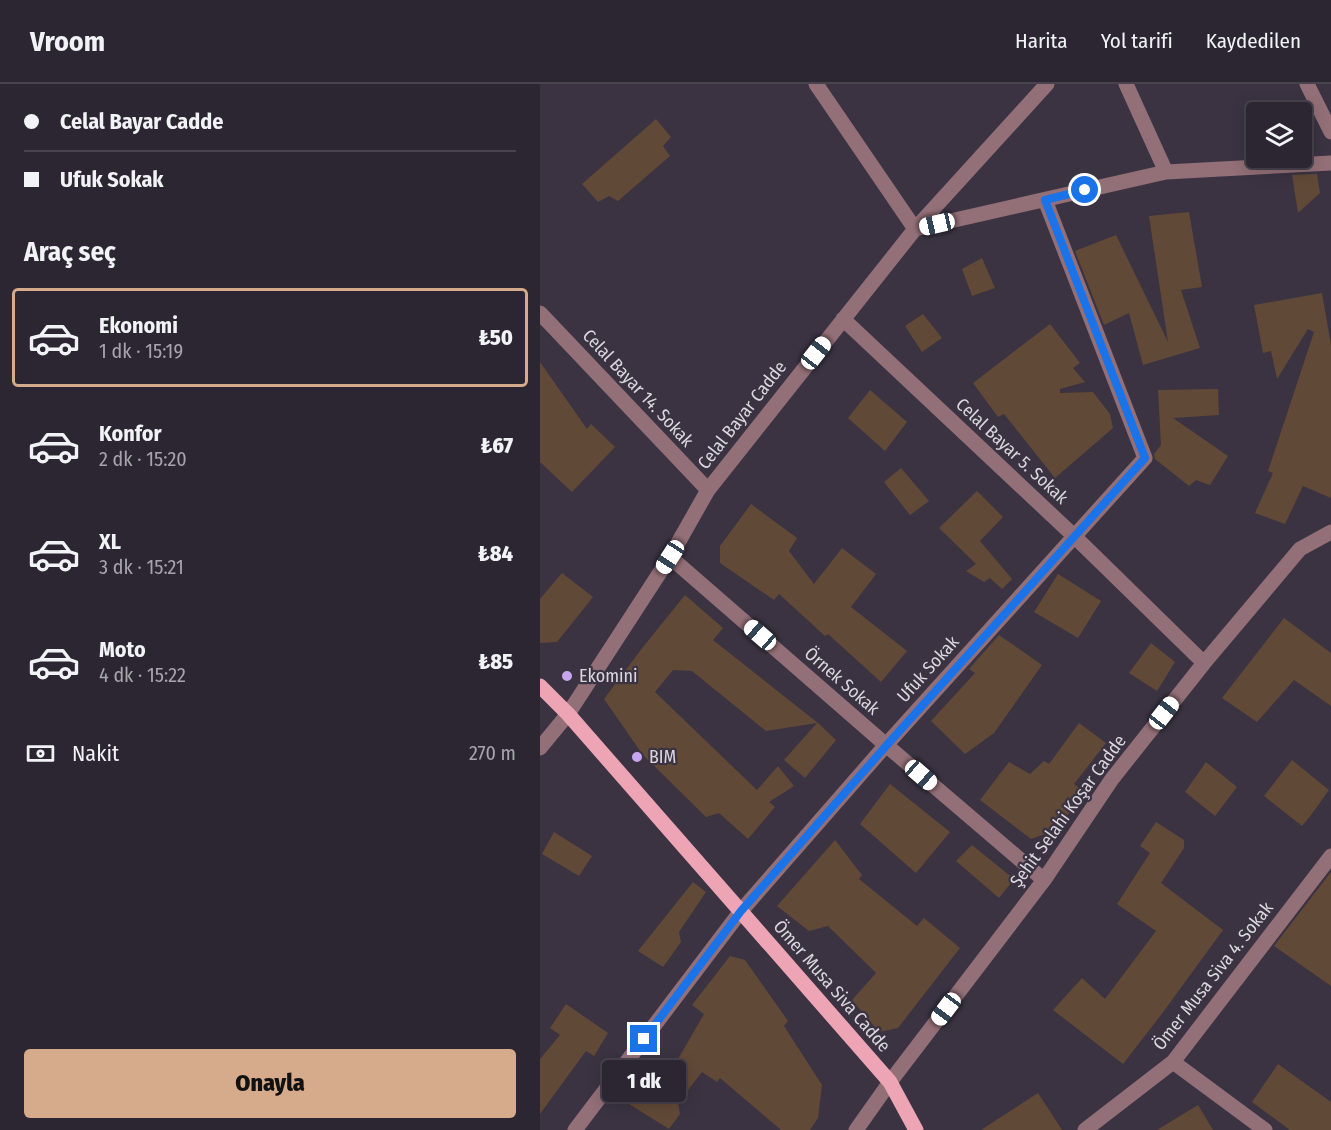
<!DOCTYPE html>
<html lang="tr">
<meta charset="utf-8">
<style>
:root{--surface:#2c2632;--page:#342e3a;--text:#f1f3f6;--muted:#a6a5ac;--line:#48434d;--accent:#d6ab8b}
body{margin:0;font-family:"Fira Sans Condensed",sans-serif;background:var(--page);color:var(--text);height:100vh;display:flex;flex-direction:column;font-size:22px;white-space:nowrap}
*{box-sizing:border-box;margin:0}
p{font-size:20px;color:var(--muted)}
.icon{flex:none;width:33px;height:33px;fill:none;stroke:currentColor;stroke-width:2;stroke-linecap:round;stroke-linejoin:round}
.map{position:relative;flex:1;overflow:hidden}
.drawer{display:flex;flex-direction:column;background:var(--surface);width:540px}
.drawer>*{flex:none}
.guide{display:grid;align-content:center;height:132px;padding:0 24px;background:var(--surface)}
.tools{position:absolute;left:706px;top:18px;display:grid;gap:12px}
.tools a{display:grid;place-items:center;width:66px;height:66px;border-radius:6px;background:var(--surface);box-shadow:0 3px 15px #0003,0 0 0 2px var(--line);font-size:30px}
.end{position:absolute;width:27px;height:27px;margin:-14px;border:8px solid #1a73e8;background:#fff;box-shadow:0 0 0 3px #fff}
.from{border-radius:50%}
.bubble{position:absolute;height:42px;border-radius:6px;background:var(--surface);box-shadow:0 3px 15px #0003,0 0 0 2px var(--line);font-size:20px;font-weight:800;line-height:42px;text-align:center}
.car{position:absolute;width:18px;height:36px;margin:-18px -9px;border-radius:8px;box-shadow:0 0 4px 2px #0007;background:linear-gradient(#fff 24%,#345 0 40%,#fff 0 76%,#345 0 86%,#fff 0)}
.guide b{display:flex;align-items:center;gap:21px;height:57px;font-size:22px}
.guide b+b{border-top:2px solid var(--line)}
.guide i{width:15px;height:15px;background:var(--text)}
ul{padding:0;list-style:none}
li{display:flex;align-items:center;gap:18px;height:99px;margin:0 12px 9px;padding:0 12px;border:3px solid transparent;border-radius:6px}
li div{flex:1}
li b{display:block;font-size:22px}
li em{font-style:normal;font-weight:800}
li.selected{border-color:var(--accent)}
li>.icon{width:54px;height:54px;stroke-width:1.5}
h2{padding:0 24px;font-size:27px;line-height:72px}
.pay{display:flex;align-items:center;gap:15px;height:66px;padding:0 24px;font-size:22px}
.pay p{margin-inline-start:auto}
.primary-button{display:flex;gap:12px;margin-top:auto;padding:12px 24px}
.primary-button a{flex:1;height:69px;border-radius:6px;background:var(--accent);color:#111;font-size:24px;font-weight:800;line-height:69px;text-align:center}
header{display:flex;align-items:center;gap:36px;box-sizing:border-box;height:84px;padding:0 30px;background:var(--surface);border-bottom:2px solid var(--line)}
header strong{font-size:28px}
nav{display:flex;gap:33px;margin-inline-start:auto;font-size:21px}
main{display:flex;flex:1;min-height:0}
.map>svg:first-child{display:block}
.building{fill:#614937}
.lines{fill:none;stroke-linecap:round;stroke-linejoin:round}
.minor{stroke:#936f77;stroke-width:15}
.major{stroke:#eda5b6;stroke-width:15}
.route{stroke:#1a73e8;stroke-width:8}
.poi-dot{fill:#c8a6ef;stroke:#3b3342;stroke-width:2}
.labels{text-anchor:middle;dominant-baseline:central;stroke-width:4.5;stroke-linejoin:round;paint-order:stroke}
.street-label{font-size:18px;fill:#dbd6e0;stroke:#3b3342}
.poi-label{font-size:18px;fill:#dbd6e0;stroke:#3b3342;text-anchor:start}
</style>
<header>
<strong>Vroom</strong>
<nav><a>Harita</a><a>Yol tarifi</a><a>Kaydedilen</a></nav>
</header>
<main>
<section class="drawer">
<div class="guide">
<b><i class="from"></i>Celal Bayar Cadde</b>
<b><i></i>Ufuk Sokak</b>
</div>
<h2>Araç seç</h2>
<ul>
<li class="selected"><svg class="icon" aria-label="car" viewBox="0 0 24 24"><path d="M5 17H2v-5l4-1 3-4h7l3 4 3 1v5h-3M9 17h6M6 11h13"/><circle cx="7" cy="17" r="2"/><circle cx="17" cy="17" r="2"/></svg><div><b>Ekonomi</b><p>1 dk · 15:19</p></div><em>₺50</em></li>
<li><svg class="icon" aria-label="car" viewBox="0 0 24 24"><path d="M5 17H2v-5l4-1 3-4h7l3 4 3 1v5h-3M9 17h6M6 11h13"/><circle cx="7" cy="17" r="2"/><circle cx="17" cy="17" r="2"/></svg><div><b>Konfor</b><p>2 dk · 15:20</p></div><em>₺67</em></li>
<li><svg class="icon" aria-label="car" viewBox="0 0 24 24"><path d="M5 17H2v-5l4-1 3-4h7l3 4 3 1v5h-3M9 17h6M6 11h13"/><circle cx="7" cy="17" r="2"/><circle cx="17" cy="17" r="2"/></svg><div><b>XL</b><p>3 dk · 15:21</p></div><em>₺84</em></li>
<li><svg class="icon" aria-label="car" viewBox="0 0 24 24"><path d="M5 17H2v-5l4-1 3-4h7l3 4 3 1v5h-3M9 17h6M6 11h13"/><circle cx="7" cy="17" r="2"/><circle cx="17" cy="17" r="2"/></svg><div><b>Moto</b><p>4 dk · 15:22</p></div><em>₺85</em></li>
</ul>
<div class="pay"><svg class="icon" aria-label="cash" viewBox="0 0 24 24"><path d="M3 7h18v10H3z"/><circle cx="12" cy="12" r="2"/></svg>Nakit<p>270 m</p></div>
<div class="primary-button"><a>Onayla</a></div>
</section>
<div class="map">
<svg width="791" height="1046" viewBox="0 0 791 1046">
<rect width="100%" height="100%" fill="#3b3342"/>
<path class="building" d="M 116,35 L 131,53 L 123,62 L 130,72 L 78,117 L 69,112 L 58,118 L 42,100 Z
M 777,90 L 780,109 L 758,129 L 752,91 Z
M 649,128 L 662,203 L 641,206 L 660,264 L 603,281 L 589,229 L 564,241 L 535,167 L 576,151 L 628,258 L 609,132 Z
M 442,174 L 455,204 L 432,212 L 422,185 Z
M 782,209 L 791,261 L 791,414 L 763,402 L 745,440 L 715,429 L 733,389 L 728,387 L 774,248 L 768,245 L 737,295 L 731,267 L 723,269 L 714,221 Z
M 383,230 L 402,254 L 382,268 L 365,242 Z
M 510,240 L 540,279 L 533,284 L 545,298 L 520,305 L 520,309 L 553,308 L 570,330 L 573,344 L 515,394 L 464,330 L 458,333 L 433,299 Z
M 0,278 L 47,345 L 51,340 L 75,363 L 32,408 L 0,378 Z
M 678,305 L 679,331 L 633,334 L 688,372 L 670,401 L 656,396 L 649,402 L 615,375 L 614,370 L 621,361 L 618,306 Z
M 330,306 L 367,338 L 345,367 L 308,334 Z
M 361,384 L 389,417 L 370,431 L 344,398 Z
M 437,407 L 463,433 L 440,457 L 472,495 L 462,505 L 450,494 L 444,498 L 426,487 L 436,480 L 399,444 Z
M 211,420 L 257,454 L 249,467 L 274,500 L 302,464 L 336,490 L 311,523 L 367,567 L 341,598 L 288,550 L 285,552 L 239,510 L 234,516 L 180,479 L 180,462 Z
M 22,489 L 53,513 L 17,558 L 0,559 L 0,515 Z
M 518,490 L 561,517 L 538,554 L 494,528 Z
M 145,511 L 183,544 L 173,556 L 278,639 L 296,656 L 265,694 L 244,676 L 277,639 L 226,647 L 152,587 L 133,586 L 115,608 L 217,706 L 238,682 L 254,702 L 229,718 L 235,723 L 208,755 L 179,729 L 166,733 L 103,671 L 64,615 L 103,563 Z
M 744,534 L 791,569 L 791,622 L 754,596 L 717,638 L 682,614 Z
M 459,551 L 502,581 L 454,649 L 425,670 L 391,637 L 435,589 L 429,585 Z
M 611,559 L 635,578 L 617,607 L 589,589 Z
M 539,639 L 566,659 L 534,700 L 544,708 L 517,746 L 491,755 L 440,716 L 469,678 L 490,690 L 504,677 L 509,680 Z
M 752,676 L 789,706 L 771,731 L 762,742 L 724,712 Z
M 666,678 L 697,703 L 675,732 L 645,708 Z
M 350,700 L 410,748 L 376,789 L 320,740 Z
M 616,738 L 644,756 L 644,764 L 621,799 L 683,846 L 621,931 L 583,980 L 513,926 L 542,894 L 565,915 L 616,847 L 577,820 L 610,769 L 600,762 Z
M 14,748 L 52,772 L 39,792 L 2,770 Z
M 295,756 L 322,791 L 319,795 L 377,842 L 384,834 L 420,864 L 358,944 L 339,948 L 312,916 L 336,889 L 288,842 L 269,847 L 237,822 Z
M 432,761 L 474,795 L 459,814 L 416,777 Z
M 791,788 L 791,902 L 734,862 Z
M 153,798 L 166,808 L 139,848 L 141,858 L 123,883 L 98,867 Z
M 190,872 L 205,876 L 248,937 L 244,942 L 282,1001 L 278,1034 L 270,1046 L 241,1046 L 180,994 L 177,998 L 162,988 L 138,1019 L 140,1030 L 129,1045 L 89,1020 L 111,986 L 126,996 L 164,930 L 152,921 Z
M 26,920 L 68,949 L 54,972 L 46,967 L 0,1030 L 0,975 L 20,951 L 10,944 Z
M 738,980 L 791,1018 L 791,1046 L 750,1046 L 712,1018 Z
M 498,1009 L 522,1046 L 441,1046 Z
M 658,1021 L 673,1046 L 617,1046 Z"/>
<g class="lines">
<path class="minor" d="M 276,0 L 375,145 L 507,0
M 586,0 L 626,88
M 767,0 L 791,48
M 0,229 L 168,406
M 303,235 L 534,452 L 664,579
M 130,473 L 346,661 L 504,796
M 0,664 L 28,630 L 130,473 L 168,406 L 375,145 L 626,88 L 791,79
M 633,978 L 725,1046
M 35,1046 L 201,827 L 346,661 L 605,374 L 505,116
M 316,1046 L 350,998 L 504,796 L 572,695 L 664,579 L 760,465 L 791,448
M 545,1046 L 633,978 L 791,772"/>
<path class="major" d="M 0,602 L 28,630 L 350,998 L 376,1046"/>
</g>
<g class="lines">
<path class="route" d="M 104,955 L 201,827 L 346,662 L 605,374 L 505,116 L 545,106"/>
</g>
<g class="poi-dot">
<circle cx="27" cy="592" r="6"/>
<circle cx="97" cy="673" r="6"/>
</g>
<g class="labels">
<g class="street-label">
<text transform="translate(98 304) rotate(47)">Celal Bayar 14. Sokak</text>
<text transform="translate(202 331) rotate(-52)">Celal Bayar Cadde</text>
<text transform="translate(472 367) rotate(43)">Celal Bayar 5. Sokak</text>
<text transform="translate(388 585) rotate(-48)">Ufuk Sokak</text>
<text transform="translate(302 597) rotate(41)">Örnek Sokak</text>
<text transform="translate(528 727) rotate(-54)">Şehit Selahi Koşar Cadde</text>
<text transform="translate(673 892) rotate(-52)">Ömer Musa Siva 4. Sokak</text>
<text transform="translate(292 902) rotate(49)">Ömer Musa Siva Cadde</text>
</g>
<g class="poi-label">
<text x="39" y="592">Ekomini</text>
<text x="109" y="673">BIM</text>
</g>
</g>
</svg>
<div class="tools">
<a><svg class="icon" aria-label="layers" viewBox="0 0 24 24"><path d="M12 4l9 5-9 5-9-5zM3 14l9 5 9-5"/></svg></a>
</div>
<i class="end from" style="left:545px;top:106px"></i>
<i class="end" style="left:104px;top:955px"></i>
<div class="bubble" style="left:62px;top:976px;width:84px">1 dk</div>
<i class="car" style="left:397px;top:140px;rotate:257deg"></i>
<i class="car" style="left:276px;top:269px;rotate:38deg"></i>
<i class="car" style="left:130px;top:473px;rotate:213deg"></i>
<i class="car" style="left:220px;top:551px;rotate:311deg"></i>
<i class="car" style="left:624px;top:629px;rotate:38deg"></i>
<i class="car" style="left:381px;top:691px;rotate:131deg"></i>
<i class="car" style="left:406px;top:925px;rotate:217deg"></i>
</div>
</main>
